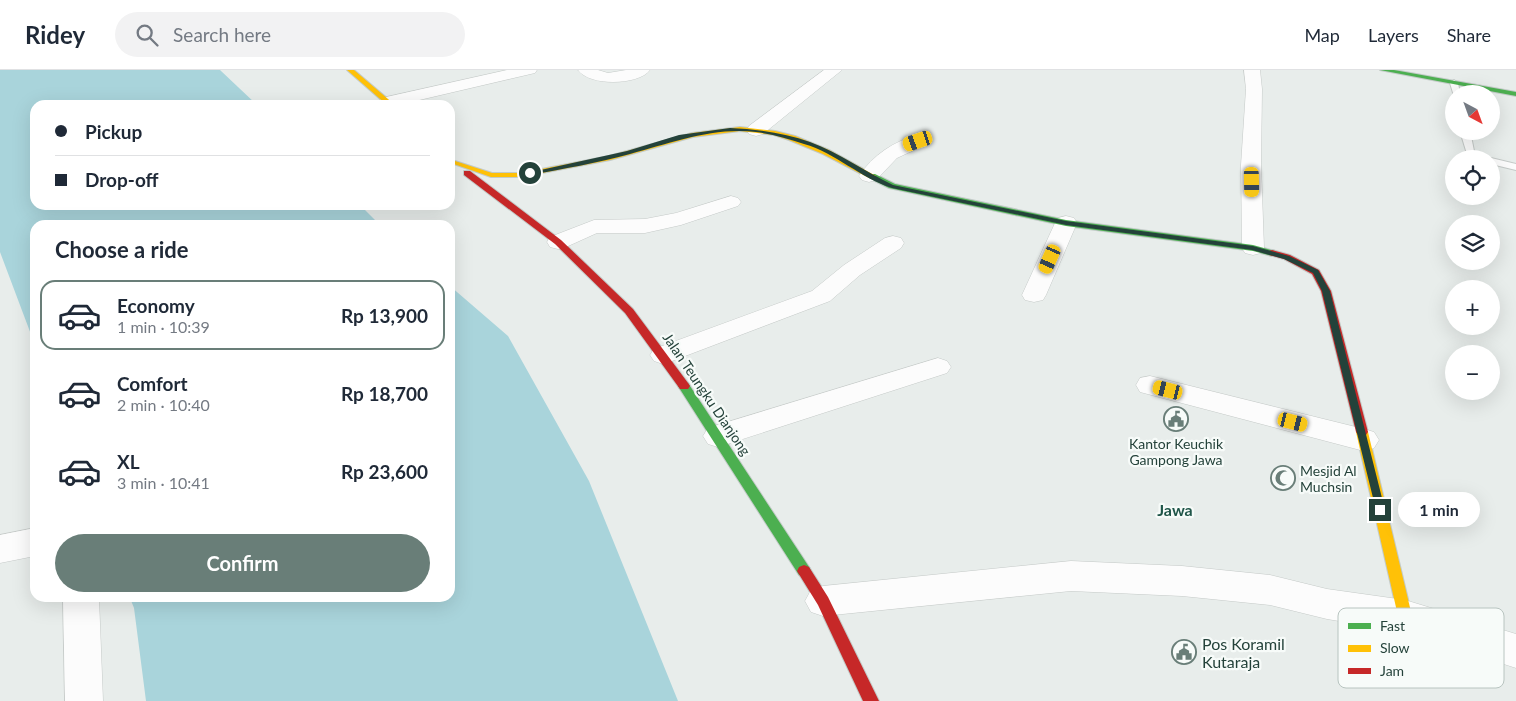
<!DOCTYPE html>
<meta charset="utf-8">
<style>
:root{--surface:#fff;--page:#f2f2f3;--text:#1f2937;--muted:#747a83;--line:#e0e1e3;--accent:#697e78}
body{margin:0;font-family:Lato,sans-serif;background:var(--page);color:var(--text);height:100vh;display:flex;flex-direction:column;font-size:19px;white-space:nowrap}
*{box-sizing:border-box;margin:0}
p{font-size:16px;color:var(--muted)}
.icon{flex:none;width:28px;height:28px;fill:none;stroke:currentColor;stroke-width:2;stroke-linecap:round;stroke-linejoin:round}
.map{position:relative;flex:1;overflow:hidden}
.details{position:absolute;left:30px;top:150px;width:425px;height:382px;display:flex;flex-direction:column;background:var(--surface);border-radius:15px;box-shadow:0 5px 20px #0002}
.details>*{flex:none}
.guide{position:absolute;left:30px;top:30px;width:425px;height:110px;border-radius:15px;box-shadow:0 5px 20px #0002;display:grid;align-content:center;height:110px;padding:0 25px;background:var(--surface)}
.needle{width:32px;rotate:139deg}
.controls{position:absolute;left:1445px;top:15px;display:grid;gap:10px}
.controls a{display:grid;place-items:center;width:55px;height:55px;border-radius:50%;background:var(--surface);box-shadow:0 5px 20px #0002;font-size:25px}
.end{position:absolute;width:22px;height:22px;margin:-11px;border:6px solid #24423a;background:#fff;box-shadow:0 0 0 2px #fff}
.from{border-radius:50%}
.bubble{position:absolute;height:35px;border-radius:18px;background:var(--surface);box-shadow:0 5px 20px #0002;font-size:16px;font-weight:700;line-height:35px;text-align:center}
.car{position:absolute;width:15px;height:30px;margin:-15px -8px;border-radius:6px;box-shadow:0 0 4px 1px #0007;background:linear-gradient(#f5c518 24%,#345 0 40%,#f5c518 0 76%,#345 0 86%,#f5c518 0)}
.guide b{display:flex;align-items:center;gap:18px;height:48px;font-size:19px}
.guide b+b{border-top:1px solid var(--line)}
.guide i{width:12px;height:12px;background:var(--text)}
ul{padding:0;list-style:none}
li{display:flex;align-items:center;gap:15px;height:70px;margin:0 10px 8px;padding:0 15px;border:2px solid transparent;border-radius:15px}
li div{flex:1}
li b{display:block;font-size:19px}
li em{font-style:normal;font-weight:700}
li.current{border-color:var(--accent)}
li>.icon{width:45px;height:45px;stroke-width:1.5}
h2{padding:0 25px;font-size:22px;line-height:60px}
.cta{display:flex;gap:10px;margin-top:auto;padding:10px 25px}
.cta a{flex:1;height:58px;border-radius:30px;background:var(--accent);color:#fff;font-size:20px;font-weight:700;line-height:58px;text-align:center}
header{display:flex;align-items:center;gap:30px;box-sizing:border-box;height:70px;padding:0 25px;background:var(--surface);border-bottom:1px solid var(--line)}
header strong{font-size:24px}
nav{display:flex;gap:28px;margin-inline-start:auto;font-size:18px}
.search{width:350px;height:45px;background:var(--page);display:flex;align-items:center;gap:12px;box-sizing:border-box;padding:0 18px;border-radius:28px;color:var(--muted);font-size:19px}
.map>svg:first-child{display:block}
.water{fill:#a9d4db}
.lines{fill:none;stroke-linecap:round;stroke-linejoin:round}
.lane-casing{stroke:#c5cac8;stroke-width:2}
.street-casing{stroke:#c5cac8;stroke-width:1}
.fast-casing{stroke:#c3cbc8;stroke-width:2}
.slow-casing{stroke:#c3cbc8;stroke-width:2}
.jam-casing{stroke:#c3cbc8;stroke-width:2}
.lane{fill:#fcfcfc;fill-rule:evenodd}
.street{fill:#fcfcfc;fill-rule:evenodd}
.fast{fill:#4caf50;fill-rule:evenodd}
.slow{fill:#ffc107;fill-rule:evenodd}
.jam{fill:#c62828;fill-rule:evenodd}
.route{fill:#24423a}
.labels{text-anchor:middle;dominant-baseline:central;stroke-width:4.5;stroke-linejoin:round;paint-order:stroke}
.street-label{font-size:14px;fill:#24423a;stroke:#f7fbf9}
.poi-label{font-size:14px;fill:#24423a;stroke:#f7fbf9}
.quarter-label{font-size:16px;font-weight:bold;fill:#1f5548;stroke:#f7fbf9}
.near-poi-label{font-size:16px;fill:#24423a;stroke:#f7fbf9;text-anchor:start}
.key{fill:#f7fbf9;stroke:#b8c4c0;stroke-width:1}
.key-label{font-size:14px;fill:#24423a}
</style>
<header>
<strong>Ridey</strong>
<div class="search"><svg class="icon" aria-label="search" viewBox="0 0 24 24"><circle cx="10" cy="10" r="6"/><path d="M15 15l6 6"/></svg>Search here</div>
<nav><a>Map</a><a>Layers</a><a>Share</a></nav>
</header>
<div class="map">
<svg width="1516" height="631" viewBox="0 0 1516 631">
<rect width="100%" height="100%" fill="#e8edeb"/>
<path class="water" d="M 0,0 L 220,0 L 257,35 L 35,35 L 35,135 L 360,135 L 380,155 L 35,155 L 35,275 L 0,182 Z
M 450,216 L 508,266 L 589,411 L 678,631 L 146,631 L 134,538 L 130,528 L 450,528 Z"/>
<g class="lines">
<defs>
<path id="lane" d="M 1454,10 L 1458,13 L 1460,24 L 1454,24 L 1454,26 L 1450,13 Z
M 1460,61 L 1470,61 L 1474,81 L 1488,89 L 1475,89 L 1467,84 Z
M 1491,88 L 1516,94 L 1516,100 L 1491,94 L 1491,89 L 1488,89 Z"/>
<path id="street" d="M 507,0 L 537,0 L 535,3 L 398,35 L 381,35 L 379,32 L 382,28 Z
M 578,0 L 598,0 L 608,3 L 626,0 L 650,0 C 639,15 590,17 578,0 Z
M 824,0 L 842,0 L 763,64 L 756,66 L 749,64 L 747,60 L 749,56 Z
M 1244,0 L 1260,0 L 1262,19 L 1261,95 L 1264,178 L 1261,183 L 1253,185 L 1245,183 L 1242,178 L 1241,95 L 1246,19 Z
M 918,65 L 925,67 L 927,71 L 925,75 L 897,88 L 876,110 L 869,112 L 862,110 L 859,106 C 873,85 894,71 918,65 Z
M 731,126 L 738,128 L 741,132 L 738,136 L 681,155 L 645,163 L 597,163 L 566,177 L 558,179 L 550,177 L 547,172 L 550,167 L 594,150 L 645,149 L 676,143 Z
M 1066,146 L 1074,148 L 1077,153 L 1046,225 L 1043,230 L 1034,232 L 1025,230 L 1022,225 L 1055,153 L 1058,148 Z
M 893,166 L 901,168 L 904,173 L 901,178 L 860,205 L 830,231 L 672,291 L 663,294 L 654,291 L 650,285 L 654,279 L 812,221 L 844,195 L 885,168 Z
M 938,288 L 947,291 L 951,297 L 947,303 L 718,377 L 708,374 L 703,366 L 708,358 Z
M 1150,306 L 1364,359 L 1374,362 L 1379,370 L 1374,378 L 1364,381 L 1140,322 L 1136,315 L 1140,308 Z
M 35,458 L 35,486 L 0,493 L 0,465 Z
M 1071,491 L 1182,496 L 1270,505 L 1327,519 L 1405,530 L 1516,564 L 1516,598 L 1405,562 L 1327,549 L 1270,535 L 1182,526 L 1071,521 L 823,546 L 811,542 L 805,531 L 811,520 L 823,516 Z
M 63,528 L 99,528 L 103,631 L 65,631 Z"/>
<path id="fast" d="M 1380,0 L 1394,0 L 1516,22 L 1516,26 Z
M 869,104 L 875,104 L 895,114 L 1066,150 L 1253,175 L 1275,181 L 1277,183 L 1272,186 L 1253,181 L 1066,156 L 889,118 L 869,108 Z
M 684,312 L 688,313 L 809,497 L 811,501 L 809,505 L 804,507 L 799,505 L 678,316 Z"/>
<path id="slow" d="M 347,0 L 354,0 L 395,35 L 387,35 Z
M 740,57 L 775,61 L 795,66 L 829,80 L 876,106 L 869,108 L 823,84 L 789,70 L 774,65 L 740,61 L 693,67 L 610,90 L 521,107 L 491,107 L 451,93 L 455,91 L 492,103 L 521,103 L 609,86 L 692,63 Z
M 1362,358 L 1366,359 L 1368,362 L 1412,546 L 1410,551 L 1405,552 L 1400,551 L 1398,546 L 1356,362 L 1358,359 Z"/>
<path id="jam" d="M 464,101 L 470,101 L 561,170 L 633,239 L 688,313 L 690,316 L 688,319 L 680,319 L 625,243 L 555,174 L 464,105 Z
M 1272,180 L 1290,185 L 1319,200 L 1331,221 L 1368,362 L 1366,365 L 1358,365 L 1356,362 L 1321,221 L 1312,204 L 1284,189 L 1269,185 L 1269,181 Z
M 804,495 L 809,497 L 828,527 L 879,631 L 863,631 L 818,535 L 797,501 L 799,497 Z"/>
</defs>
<use href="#lane" class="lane-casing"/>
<use href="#street" class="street-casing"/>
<use href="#fast" class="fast-casing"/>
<use href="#slow" class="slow-casing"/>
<use href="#jam" class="jam-casing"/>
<use href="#lane" class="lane"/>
<use href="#street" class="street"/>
<use href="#fast" class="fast"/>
<use href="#slow" class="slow"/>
<use href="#jam" class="jam"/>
</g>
<path class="route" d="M 730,58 C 756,59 785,63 810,72 C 840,83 865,102 893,115 L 1066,151 L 1253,176 L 1289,186 L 1318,200 L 1330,221 L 1385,440 L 1384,443 L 1380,444 L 1376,440 L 1322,221 L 1313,203 L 1284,189 L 1252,180 L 1066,155 L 892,118 C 860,108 836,83 804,74 C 789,69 772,64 756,62 C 712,57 671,73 630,84 C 597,93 563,99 530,105 L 527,103 L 627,81 L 679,65 Z"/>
<defs>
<symbol id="civic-ring" viewBox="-11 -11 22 22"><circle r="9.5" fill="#f7fbf9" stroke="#697e78" stroke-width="1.5"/><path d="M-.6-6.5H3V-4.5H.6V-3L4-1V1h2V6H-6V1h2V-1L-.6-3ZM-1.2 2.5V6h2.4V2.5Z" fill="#697e78"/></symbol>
<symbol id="mosque-ring" viewBox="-11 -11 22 22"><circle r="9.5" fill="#f7fbf9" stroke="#697e78" stroke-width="1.5"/><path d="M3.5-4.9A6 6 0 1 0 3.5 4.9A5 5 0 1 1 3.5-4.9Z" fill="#697e78"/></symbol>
</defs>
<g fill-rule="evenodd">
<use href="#civic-ring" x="1162" y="335" width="28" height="28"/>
<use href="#mosque-ring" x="1269" y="394" width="28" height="28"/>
<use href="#civic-ring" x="1170" y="568" width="28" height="28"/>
</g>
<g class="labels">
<g class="street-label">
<text transform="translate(707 324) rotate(56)">Jalan Teungku Dianjong</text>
</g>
<g class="poi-label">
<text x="1176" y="373">Kantor Keuchik<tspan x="1176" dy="16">Gampong Jawa</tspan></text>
<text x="1300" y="400" text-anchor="start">Mesjid Al<tspan x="1300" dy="16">Muchsin</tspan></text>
</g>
<g class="quarter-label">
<text x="1175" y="439">Jawa</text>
</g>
<g class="near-poi-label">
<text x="1202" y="573">Pos Koramil<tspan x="1202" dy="18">Kutaraja</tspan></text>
</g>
</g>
<rect x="1338" y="538" width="166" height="80" rx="8" class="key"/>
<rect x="1348" y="553" width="23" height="6" fill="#4caf50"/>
<rect x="1348" y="575" width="23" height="7" fill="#ffc107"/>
<rect x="1348" y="598" width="23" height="6" fill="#c62828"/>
<g class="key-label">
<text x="1380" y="561">Fast</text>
<text x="1380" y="583">Slow</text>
<text x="1380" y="606">Jam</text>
</g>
</svg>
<div class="controls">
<a><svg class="needle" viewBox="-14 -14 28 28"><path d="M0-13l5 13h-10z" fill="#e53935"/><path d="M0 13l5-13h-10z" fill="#747a83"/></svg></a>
<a><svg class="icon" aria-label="locate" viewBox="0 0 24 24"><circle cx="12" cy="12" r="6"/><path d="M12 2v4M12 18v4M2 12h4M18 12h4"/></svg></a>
<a><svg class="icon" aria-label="layers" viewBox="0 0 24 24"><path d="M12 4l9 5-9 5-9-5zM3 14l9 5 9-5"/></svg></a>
<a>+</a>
<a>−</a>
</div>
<i class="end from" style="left:530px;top:103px"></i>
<i class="end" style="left:1380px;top:440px"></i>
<div class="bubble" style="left:1398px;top:422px;width:82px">1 min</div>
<i class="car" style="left:918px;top:71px;rotate:251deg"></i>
<i class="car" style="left:1252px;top:112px;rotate:179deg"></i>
<i class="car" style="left:1050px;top:189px;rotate:204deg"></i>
<i class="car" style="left:1168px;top:320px;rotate:284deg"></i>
<i class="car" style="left:1293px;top:352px;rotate:104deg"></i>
<div class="guide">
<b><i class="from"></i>Pickup</b>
<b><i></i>Drop-off</b>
</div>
<section class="details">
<h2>Choose a ride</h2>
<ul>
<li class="current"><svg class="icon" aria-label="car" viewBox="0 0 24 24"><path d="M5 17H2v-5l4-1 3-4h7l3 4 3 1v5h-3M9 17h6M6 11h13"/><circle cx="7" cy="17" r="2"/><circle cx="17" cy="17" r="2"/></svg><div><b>Economy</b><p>1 min · 10:39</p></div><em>Rp 13,900</em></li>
<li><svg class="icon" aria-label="car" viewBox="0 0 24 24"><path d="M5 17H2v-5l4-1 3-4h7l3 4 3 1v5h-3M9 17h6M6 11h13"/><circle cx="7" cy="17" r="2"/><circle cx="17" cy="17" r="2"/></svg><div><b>Comfort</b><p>2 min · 10:40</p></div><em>Rp 18,700</em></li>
<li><svg class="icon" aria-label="car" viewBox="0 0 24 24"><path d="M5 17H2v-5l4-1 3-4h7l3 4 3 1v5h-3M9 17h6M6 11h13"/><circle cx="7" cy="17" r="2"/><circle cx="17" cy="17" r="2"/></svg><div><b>XL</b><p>3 min · 10:41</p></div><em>Rp 23,600</em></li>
</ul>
<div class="cta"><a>Confirm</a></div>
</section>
</div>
